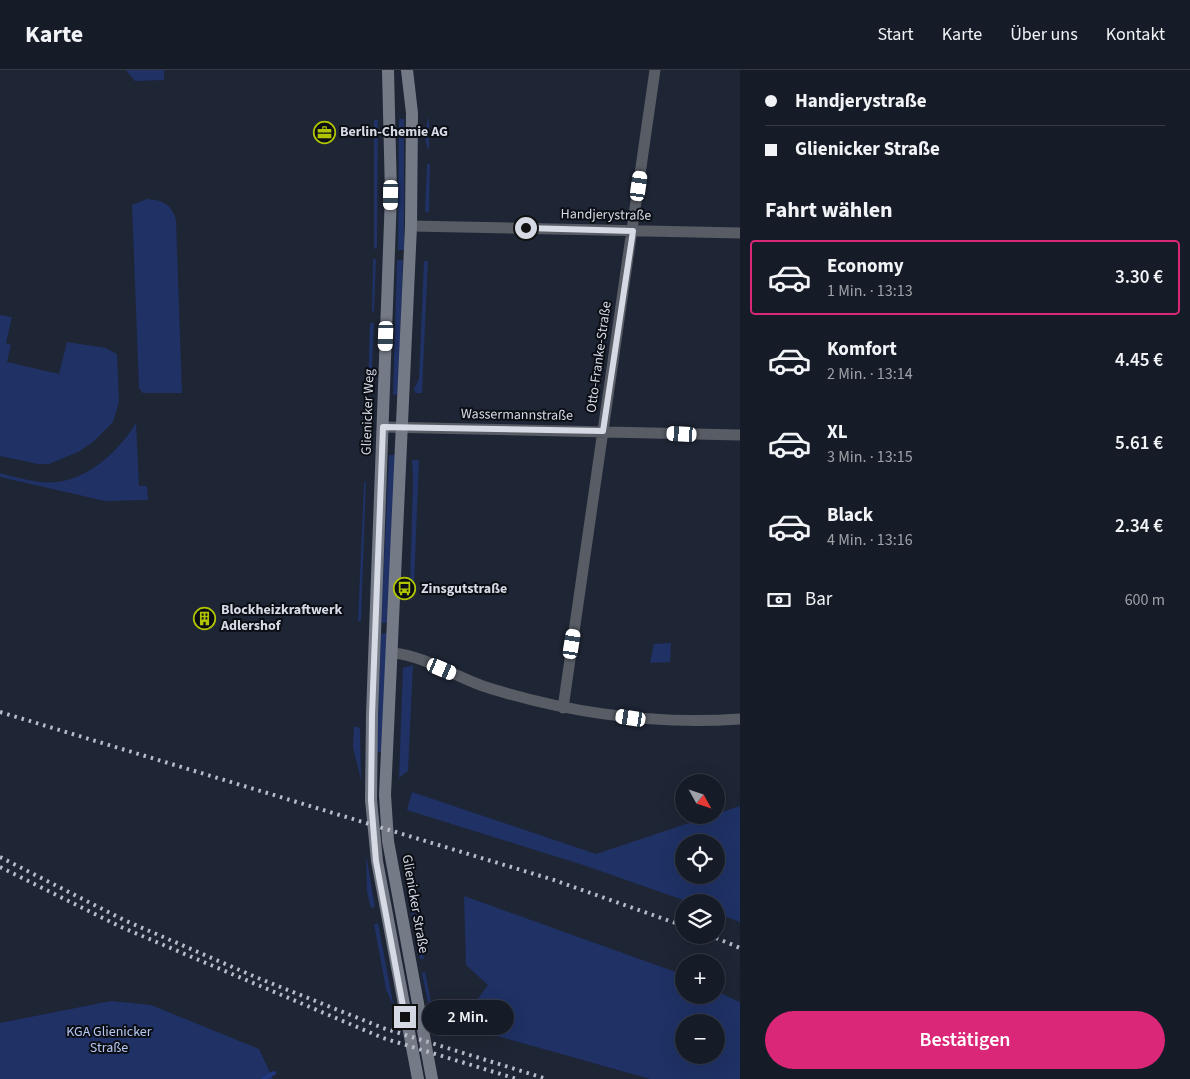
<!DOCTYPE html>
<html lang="de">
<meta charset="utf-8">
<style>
:root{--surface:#161c27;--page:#1f252f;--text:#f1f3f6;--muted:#9ea1a7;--line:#353a44;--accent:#db2777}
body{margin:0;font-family:"Source Sans 3",sans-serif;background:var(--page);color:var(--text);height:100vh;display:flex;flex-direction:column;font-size:19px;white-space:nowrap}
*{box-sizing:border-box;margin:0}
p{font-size:16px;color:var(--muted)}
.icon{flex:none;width:28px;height:28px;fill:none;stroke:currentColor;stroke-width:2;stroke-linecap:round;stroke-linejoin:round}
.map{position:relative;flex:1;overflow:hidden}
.panel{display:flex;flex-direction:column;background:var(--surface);width:450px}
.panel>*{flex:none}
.guide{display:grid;align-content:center;height:110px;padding:0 25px;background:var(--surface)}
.needle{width:32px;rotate:130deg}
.tools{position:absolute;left:675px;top:704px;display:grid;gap:10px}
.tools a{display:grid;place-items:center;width:50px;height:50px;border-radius:50%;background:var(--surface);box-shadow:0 5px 20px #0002,0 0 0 1px var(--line);font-size:25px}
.end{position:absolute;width:22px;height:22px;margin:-11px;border:6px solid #d5dae4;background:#111;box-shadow:0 0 0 2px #111}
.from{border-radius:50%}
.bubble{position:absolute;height:35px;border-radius:18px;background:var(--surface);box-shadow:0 5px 20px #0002,0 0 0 1px var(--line);font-size:16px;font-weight:600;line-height:35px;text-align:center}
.car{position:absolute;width:15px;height:30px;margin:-15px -8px;border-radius:6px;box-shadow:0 0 4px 1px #0007;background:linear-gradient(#fff 24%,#345 0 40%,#fff 0 76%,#345 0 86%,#fff 0)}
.guide b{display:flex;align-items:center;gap:18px;height:48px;font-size:19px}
.guide b+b{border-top:1px solid var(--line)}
.guide i{width:12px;height:12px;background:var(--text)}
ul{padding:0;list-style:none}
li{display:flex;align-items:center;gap:15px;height:75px;margin:0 10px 8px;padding:0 15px;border:2px solid transparent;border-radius:5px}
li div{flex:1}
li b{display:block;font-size:19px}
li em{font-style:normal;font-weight:600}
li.current{border-color:var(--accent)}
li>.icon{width:45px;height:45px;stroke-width:1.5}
h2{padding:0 25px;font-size:22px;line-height:60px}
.pay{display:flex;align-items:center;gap:12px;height:55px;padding:0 25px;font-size:19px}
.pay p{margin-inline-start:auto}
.action{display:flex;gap:10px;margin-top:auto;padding:10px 25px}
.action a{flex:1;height:58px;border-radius:30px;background:var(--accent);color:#fff;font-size:20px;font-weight:600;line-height:58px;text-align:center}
header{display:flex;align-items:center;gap:30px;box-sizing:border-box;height:70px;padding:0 25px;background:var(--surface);border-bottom:1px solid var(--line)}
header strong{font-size:24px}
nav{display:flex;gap:28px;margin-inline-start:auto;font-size:18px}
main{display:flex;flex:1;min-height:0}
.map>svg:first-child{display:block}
.green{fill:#1f3165;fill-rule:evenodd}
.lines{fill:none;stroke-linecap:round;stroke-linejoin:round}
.stream{stroke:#21377f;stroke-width:4}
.minor{stroke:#585c64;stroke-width:11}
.secondary{stroke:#757a87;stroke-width:12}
.rail{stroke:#b7bdc8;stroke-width:4;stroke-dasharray:2.5 5;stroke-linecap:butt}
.route{stroke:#d5dae4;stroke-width:6}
.labels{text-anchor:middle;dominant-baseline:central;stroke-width:4;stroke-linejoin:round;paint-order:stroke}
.poi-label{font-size:14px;font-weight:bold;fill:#d5dae4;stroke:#0b0e15;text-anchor:start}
.street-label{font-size:14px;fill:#d5dae4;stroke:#0b0e15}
.park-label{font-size:14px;fill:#b6c7f1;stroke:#0b0e15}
</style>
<header>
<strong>Karte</strong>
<nav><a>Start</a><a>Karte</a><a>Über uns</a><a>Kontakt</a></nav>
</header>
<main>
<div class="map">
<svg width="740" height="1009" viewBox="0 0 740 1009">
<rect width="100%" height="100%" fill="#1e2534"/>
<path class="green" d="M 126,0 L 166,0 L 164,1 L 164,10 L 135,11 Z
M 429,47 L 429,80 C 423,72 425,56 429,47 Z
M 399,49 L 404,49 L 404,180 L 398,180 Z
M 374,50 L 378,50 L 377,178 L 374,179 Z
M 427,94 L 430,94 L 429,143 L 425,141 Z
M 147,129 C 163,130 172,135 176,150 L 182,323 L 143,323 L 139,318 L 132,135 Z
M 373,189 L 376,189 L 374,242 L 372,241 Z
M 397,190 L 403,190 L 398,324 L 393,325 Z
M 424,191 L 428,191 L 422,323 L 415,323 L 414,319 L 419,309 Z
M 0,245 L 12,247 L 6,273 L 11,275 L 7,292 L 59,304 L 67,272 L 106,278 L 117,284 L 119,332 L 113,352 L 93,372 L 78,382 L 49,394 L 38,394 L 0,386 Z
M 370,253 L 374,253 L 371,319 L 368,319 Z
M 367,334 L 370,334 L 368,373 L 366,373 Z
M 136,353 L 139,416 L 147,416 L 148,430 L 105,431 L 0,407 L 0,403 C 19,408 38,414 57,412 C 90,408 120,380 136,353 Z
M 389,385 L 395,385 L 388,553 L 381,553 Z
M 412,390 L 419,390 L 414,516 L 410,515 L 413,410 Z
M 366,411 L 361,551 L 358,551 L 364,413 Z
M 387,563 L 382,682 L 377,682 L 381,564 Z
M 671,573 L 670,592 L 650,593 L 654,574 Z
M 413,595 L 408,701 L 399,708 L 403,598 Z
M 354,656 L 360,658 L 361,710 L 353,677 Z
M 412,722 L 596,784 L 740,736 L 740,852 L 716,843 L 716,832 L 689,832 L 583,795 L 407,740 ZM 684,772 L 716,772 L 716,805 L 684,805 Z
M 366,784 L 375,837 L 371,838 L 367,822 Z
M 464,826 L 684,905 L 684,925 L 716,925 L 716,921 L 740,932 L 740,1009 L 650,1009 L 458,955 L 488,915 L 466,895 ZM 684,952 L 716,952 L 716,985 L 684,985 Z
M 408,827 L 411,827 L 424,889 L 420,889 Z
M 378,853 L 394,938 L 386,919 L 374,854 Z
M 425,902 L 435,952 L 431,948 L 422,903 Z
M 111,931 L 151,935 L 259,979 L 273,1009 L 0,1009 L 0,953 Z"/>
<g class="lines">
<path class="stream" d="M 263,1009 L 274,1003"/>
<path class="minor" d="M 411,156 L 740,163
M 383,357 L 740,365
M 393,583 C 426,586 457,608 489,618 C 570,643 655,655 740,649
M 563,638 L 655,0"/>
<path class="secondary" d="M 388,0 L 391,125 L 372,645 L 371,730 L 377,791 L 418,1009
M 407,0 L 412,43 L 411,156 L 385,725 L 388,771 L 432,1009"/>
<path class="rail" d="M 0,642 L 554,810 L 684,856
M 0,787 L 124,850 L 258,908 L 383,958 L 547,1009
M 0,797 L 121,857 L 383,968 L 517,1009
M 709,865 L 740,878"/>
</g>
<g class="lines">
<path class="route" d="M 405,947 L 376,791 L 371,730 L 372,645 L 383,357 L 603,361 L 633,161 L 526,158"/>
</g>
<defs>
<symbol id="office-ring" viewBox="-11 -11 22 22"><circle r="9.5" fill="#0b0e15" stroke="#b0c500" stroke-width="1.5"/><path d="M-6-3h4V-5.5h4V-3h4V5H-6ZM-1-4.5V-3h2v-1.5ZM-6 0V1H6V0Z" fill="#b0c500"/></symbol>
<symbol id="bus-ring" viewBox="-11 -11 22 22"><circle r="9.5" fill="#0b0e15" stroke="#b0c500" stroke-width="1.5"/><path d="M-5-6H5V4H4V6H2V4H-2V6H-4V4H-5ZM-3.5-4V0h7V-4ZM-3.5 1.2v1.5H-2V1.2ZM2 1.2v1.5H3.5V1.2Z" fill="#b0c500"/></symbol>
<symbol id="building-ring" viewBox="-11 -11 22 22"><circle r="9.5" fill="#0b0e15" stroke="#b0c500" stroke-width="1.5"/><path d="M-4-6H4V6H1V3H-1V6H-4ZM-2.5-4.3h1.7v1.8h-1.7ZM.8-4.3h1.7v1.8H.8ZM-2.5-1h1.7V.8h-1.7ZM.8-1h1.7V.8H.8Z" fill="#b0c500"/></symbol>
</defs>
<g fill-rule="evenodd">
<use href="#office-ring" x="312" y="50" width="25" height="25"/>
<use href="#bus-ring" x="392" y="506" width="25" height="25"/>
<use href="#building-ring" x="192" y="536" width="25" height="25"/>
</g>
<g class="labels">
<g class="poi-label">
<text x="340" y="62">Berlin-Chemie AG</text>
<text x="421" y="519">Zinsgutstraße</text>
<text x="221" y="540">Blockheizkraftwerk<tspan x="221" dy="16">Adlershof</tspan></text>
</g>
<g class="street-label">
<text transform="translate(606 145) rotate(1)">Handjerystraße</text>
<text transform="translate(599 287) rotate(-82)">Otto-Franke-Straße</text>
<text transform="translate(368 342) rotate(-88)">Glienicker Weg</text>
<text transform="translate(517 345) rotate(1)">Wassermannstraße</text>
<text transform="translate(415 834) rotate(80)">Glienicker Straße</text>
</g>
<g class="park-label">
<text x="109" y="962">KGA Glienicker<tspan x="109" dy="16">Straße</tspan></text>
</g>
</g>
</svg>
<div class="tools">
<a><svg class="needle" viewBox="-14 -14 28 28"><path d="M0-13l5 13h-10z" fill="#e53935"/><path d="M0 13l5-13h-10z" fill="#9ea1a7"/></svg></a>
<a><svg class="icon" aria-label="locate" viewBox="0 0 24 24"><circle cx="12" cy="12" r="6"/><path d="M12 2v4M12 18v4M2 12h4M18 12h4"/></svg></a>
<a><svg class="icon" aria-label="layers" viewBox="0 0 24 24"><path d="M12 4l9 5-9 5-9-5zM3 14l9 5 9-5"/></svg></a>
<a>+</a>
<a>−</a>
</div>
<i class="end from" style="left:526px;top:158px"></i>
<i class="end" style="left:405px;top:947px"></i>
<div class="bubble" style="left:422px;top:930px;width:92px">2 Min.</div>
<i class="car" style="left:639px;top:116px;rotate:8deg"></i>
<i class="car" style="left:391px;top:125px;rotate:181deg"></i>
<i class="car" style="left:386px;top:266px;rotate:182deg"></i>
<i class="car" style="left:682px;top:364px;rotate:273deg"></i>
<i class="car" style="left:572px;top:574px;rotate:9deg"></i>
<i class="car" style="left:442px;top:599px;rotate:113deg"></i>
<i class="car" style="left:631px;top:648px;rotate:279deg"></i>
</div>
<section class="panel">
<div class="guide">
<b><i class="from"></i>Handjerystraße</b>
<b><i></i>Glienicker Straße</b>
</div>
<h2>Fahrt wählen</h2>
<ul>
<li class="current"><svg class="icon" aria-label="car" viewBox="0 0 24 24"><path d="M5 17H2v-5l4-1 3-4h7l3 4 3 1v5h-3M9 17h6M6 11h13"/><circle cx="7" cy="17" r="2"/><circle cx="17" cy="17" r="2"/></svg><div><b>Economy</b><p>1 Min. · 13:13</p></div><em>3.30 €</em></li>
<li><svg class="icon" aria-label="car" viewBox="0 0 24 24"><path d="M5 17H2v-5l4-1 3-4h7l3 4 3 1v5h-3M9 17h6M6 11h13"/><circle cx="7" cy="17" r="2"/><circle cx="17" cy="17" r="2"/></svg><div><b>Komfort</b><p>2 Min. · 13:14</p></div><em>4.45 €</em></li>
<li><svg class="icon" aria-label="car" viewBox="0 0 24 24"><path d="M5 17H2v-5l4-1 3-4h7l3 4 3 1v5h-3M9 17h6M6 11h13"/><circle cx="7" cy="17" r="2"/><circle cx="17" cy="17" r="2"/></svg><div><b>XL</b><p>3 Min. · 13:15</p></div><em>5.61 €</em></li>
<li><svg class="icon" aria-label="car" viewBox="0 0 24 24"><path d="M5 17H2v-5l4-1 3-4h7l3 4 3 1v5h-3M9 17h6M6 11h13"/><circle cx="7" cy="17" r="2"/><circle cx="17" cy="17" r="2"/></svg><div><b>Black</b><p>4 Min. · 13:16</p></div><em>2.34 €</em></li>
</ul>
<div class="pay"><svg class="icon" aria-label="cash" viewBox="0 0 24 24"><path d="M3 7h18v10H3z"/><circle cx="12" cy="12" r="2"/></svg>Bar<p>600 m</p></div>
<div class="action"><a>Bestätigen</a></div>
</section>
</main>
